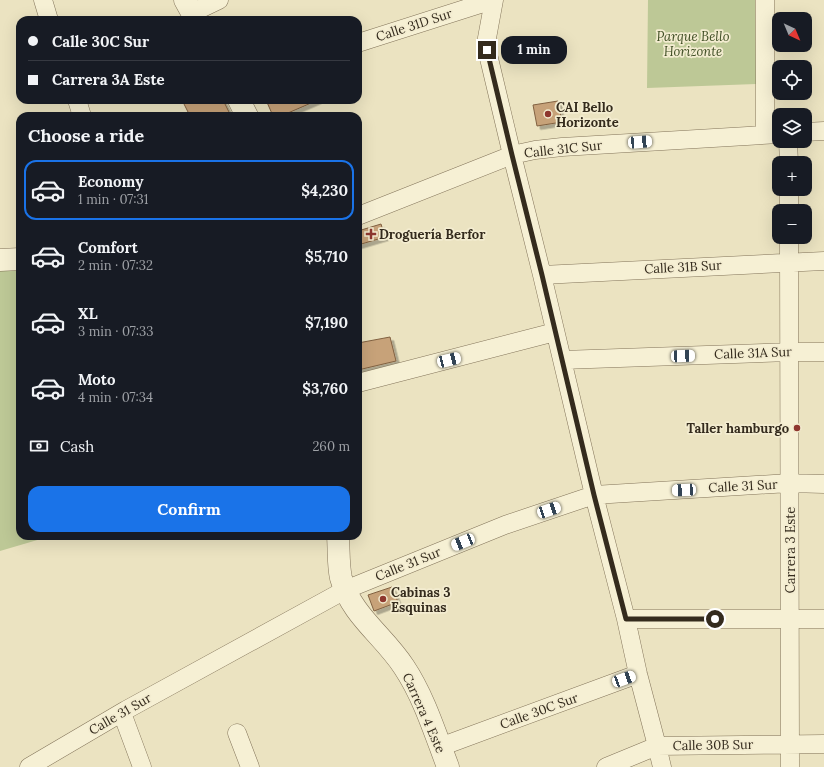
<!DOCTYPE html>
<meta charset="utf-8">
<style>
:root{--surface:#171b24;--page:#242831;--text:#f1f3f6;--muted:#9ea1a6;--line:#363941;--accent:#1a73e8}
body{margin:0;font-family:Lora,serif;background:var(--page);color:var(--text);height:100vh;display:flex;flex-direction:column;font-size:15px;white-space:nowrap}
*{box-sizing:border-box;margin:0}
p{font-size:13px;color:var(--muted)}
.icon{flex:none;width:22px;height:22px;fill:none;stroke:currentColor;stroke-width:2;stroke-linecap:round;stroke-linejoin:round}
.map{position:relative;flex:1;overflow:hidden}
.details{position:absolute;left:16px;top:112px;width:346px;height:428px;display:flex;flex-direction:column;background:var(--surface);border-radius:12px;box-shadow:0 4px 16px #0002}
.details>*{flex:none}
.hud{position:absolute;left:16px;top:16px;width:346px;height:88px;border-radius:12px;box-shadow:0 4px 16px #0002;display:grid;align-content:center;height:88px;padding:0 12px;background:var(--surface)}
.needle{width:26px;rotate:136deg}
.fabs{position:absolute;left:772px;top:12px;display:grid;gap:8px}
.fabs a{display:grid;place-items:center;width:40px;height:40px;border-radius:8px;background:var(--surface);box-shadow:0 4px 16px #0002;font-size:20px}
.end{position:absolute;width:18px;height:18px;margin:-9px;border:5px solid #342b1d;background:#fff;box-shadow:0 0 0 2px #fff}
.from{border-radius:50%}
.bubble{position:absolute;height:28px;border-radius:12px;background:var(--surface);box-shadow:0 4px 16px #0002;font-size:13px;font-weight:700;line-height:28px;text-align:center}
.car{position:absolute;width:12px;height:24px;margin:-12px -6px;border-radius:5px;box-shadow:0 0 3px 1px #0007;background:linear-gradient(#fff 24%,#345 0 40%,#fff 0 76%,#345 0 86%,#fff 0)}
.hud b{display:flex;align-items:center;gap:14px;height:38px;font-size:15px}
.hud b+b{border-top:1px solid var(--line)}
.hud i{width:10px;height:10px;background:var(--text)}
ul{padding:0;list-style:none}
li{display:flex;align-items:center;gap:12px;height:60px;margin:0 8px 6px;padding:0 4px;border:2px solid transparent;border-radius:12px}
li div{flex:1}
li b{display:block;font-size:15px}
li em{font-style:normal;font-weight:700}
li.selected{border-color:var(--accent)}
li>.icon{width:36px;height:36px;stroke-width:1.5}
h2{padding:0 12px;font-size:18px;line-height:48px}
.pay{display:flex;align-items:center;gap:10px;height:44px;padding:0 12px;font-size:15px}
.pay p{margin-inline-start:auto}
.cta{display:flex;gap:8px;margin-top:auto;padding:8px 12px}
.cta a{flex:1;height:46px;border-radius:12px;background:var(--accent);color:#fff;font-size:16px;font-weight:700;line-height:46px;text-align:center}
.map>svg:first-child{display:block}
.green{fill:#bdc896}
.building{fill:#c7a279;stroke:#816141;filter:url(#shadow)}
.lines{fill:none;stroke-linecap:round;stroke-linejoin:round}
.minor-casing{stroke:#83745a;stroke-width:19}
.tertiary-casing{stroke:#83745a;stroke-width:23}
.minor{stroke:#f6f0d4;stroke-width:18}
.tertiary{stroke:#f6f0d4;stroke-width:22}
.route{stroke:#342b1d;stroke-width:5}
.poi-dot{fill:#8e372e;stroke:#f3ecd0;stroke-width:1.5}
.labels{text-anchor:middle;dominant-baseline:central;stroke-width:3.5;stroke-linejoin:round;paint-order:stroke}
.street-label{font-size:13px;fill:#342b1d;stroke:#f3ecd0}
.park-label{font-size:13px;font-style:italic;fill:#404f25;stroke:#f3ecd0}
.poi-label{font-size:13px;font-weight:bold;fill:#342b1d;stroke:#f3ecd0;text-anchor:start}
</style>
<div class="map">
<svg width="824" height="767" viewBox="0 0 824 767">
<defs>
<filter id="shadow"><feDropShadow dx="3.5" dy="3.5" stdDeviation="0" flood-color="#0004"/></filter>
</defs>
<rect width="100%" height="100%" fill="#ebe3c1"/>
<path class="green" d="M 648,0 L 755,0 L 756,84 L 647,88 Z
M 20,269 L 20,536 L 51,536 L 0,551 L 0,270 Z"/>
<path class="building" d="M 182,100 L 223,100 L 231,116 L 190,116 Z
M 266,100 L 318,100 L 281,116 L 273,116 Z
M 558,101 L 562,122 L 537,126 L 533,105 Z
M 381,224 L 385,237 L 358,245 L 358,231 Z
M 390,337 L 396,361 L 358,370 L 358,343 Z
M 392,587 L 398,602 L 374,611 L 368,595 Z"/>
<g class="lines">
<defs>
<path id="minor" d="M 43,0 L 49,20
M 494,0 L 487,38 L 487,50 L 512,155 L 542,275 L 594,495 L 626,619 L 638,674 L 657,746 L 662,767
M 192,13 L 219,0
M 358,43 L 493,0
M 77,100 L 82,116
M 805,132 L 824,131
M 765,134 L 765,0
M 788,141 L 789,163
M 789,189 L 789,211
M 358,216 L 512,155 L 535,150 L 562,147 L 779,134
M 789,237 L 790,767
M 542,275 L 824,261
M 562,360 L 789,352 L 824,352
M 358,383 L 555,332
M 626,619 L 824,619
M 122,713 L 142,767
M 237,733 L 250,767
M 440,747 L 638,674
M 29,767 L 126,710 L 345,590 L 505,525 L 594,495 L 789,483 L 824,484
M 606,767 L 657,746 L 824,744"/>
<path id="tertiary" d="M 185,0 L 196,20
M 239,100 L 247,116
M 0,260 L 20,259
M 338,536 C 339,550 338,565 341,578 C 351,615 384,636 404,667 C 424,697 435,733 448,767"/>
</defs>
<use href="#minor" class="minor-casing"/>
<use href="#tertiary" class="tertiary-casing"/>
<use href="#minor" class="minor"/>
<use href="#tertiary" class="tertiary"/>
</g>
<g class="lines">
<path class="route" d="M 487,50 L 512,155 L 542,275 L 594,495 L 626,619 L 715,619"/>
</g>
<g class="poi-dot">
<circle cx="548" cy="114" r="4"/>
<path d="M369 228h4v4h4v4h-4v4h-4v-4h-4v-4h4z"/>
<circle cx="797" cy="428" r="4"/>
<circle cx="383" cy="599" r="4"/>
</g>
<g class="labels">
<g class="street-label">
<text transform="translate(414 25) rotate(-18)">Calle 31D Sur</text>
<text transform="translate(563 149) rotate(-6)">Calle 31C Sur</text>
<text transform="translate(683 267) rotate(-3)">Calle 31B Sur</text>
<text transform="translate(753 353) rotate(-2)">Calle 31A Sur</text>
<text transform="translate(743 486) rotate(-3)">Calle 31 Sur</text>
<text transform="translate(790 550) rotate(-90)">Carrera 3 Este</text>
<text transform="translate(408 564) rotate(-22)">Calle 31 Sur</text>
<text transform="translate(539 711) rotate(-20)">Calle 30C Sur</text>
<text transform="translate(424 713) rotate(66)">Carrera 4 Este</text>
<text transform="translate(120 714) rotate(-30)">Calle 31 Sur</text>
<text transform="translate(713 745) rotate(-1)">Calle 30B Sur</text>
</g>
<g class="park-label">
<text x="693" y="36">Parque Bello<tspan x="693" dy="15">Horizonte</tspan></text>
</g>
<g class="poi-label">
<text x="556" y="107">CAI Bello<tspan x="556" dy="15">Horizonte</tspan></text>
<text x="379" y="234">Droguería Berfor</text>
<text x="789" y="428" text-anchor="end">Taller hamburgo</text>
<text x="391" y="592">Cabinas 3<tspan x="391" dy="15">Esquinas</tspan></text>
</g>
</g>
</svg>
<div class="fabs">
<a><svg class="needle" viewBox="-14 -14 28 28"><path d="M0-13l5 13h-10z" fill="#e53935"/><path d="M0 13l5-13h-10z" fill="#9ea1a6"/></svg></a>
<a><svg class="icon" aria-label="locate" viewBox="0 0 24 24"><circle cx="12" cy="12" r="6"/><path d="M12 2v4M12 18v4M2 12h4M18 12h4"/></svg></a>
<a><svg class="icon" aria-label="layers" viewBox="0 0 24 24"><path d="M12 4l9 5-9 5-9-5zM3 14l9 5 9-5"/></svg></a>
<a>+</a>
<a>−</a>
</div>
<i class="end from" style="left:715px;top:619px"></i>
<i class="end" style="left:487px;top:50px"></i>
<div class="bubble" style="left:501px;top:36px;width:66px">1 min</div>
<i class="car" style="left:640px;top:142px;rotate:86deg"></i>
<i class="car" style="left:683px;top:356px;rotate:88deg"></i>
<i class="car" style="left:449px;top:360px;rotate:76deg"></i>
<i class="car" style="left:684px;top:490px;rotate:267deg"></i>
<i class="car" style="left:549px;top:510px;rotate:71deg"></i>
<i class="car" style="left:463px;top:542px;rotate:248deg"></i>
<i class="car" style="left:624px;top:679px;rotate:70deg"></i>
<div class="hud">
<b><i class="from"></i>Calle 30C Sur</b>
<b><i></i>Carrera 3A Este</b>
</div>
<section class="details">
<h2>Choose a ride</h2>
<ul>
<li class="selected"><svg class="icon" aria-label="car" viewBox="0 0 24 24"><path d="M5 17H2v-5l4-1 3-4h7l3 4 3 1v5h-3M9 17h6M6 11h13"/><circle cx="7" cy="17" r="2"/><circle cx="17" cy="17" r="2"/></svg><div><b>Economy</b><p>1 min · 07:31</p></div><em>$4,230</em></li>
<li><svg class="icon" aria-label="car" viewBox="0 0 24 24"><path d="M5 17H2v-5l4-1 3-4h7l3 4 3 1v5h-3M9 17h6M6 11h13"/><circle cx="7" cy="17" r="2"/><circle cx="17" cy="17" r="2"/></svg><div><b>Comfort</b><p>2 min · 07:32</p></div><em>$5,710</em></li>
<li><svg class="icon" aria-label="car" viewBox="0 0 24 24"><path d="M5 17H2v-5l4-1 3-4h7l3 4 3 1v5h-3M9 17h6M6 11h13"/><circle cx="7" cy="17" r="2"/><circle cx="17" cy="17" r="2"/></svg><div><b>XL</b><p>3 min · 07:33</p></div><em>$7,190</em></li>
<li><svg class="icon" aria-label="car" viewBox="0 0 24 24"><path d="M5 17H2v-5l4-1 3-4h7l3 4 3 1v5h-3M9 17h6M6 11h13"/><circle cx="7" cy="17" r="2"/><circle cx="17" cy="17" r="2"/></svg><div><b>Moto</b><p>4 min · 07:34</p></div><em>$3,760</em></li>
</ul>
<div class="pay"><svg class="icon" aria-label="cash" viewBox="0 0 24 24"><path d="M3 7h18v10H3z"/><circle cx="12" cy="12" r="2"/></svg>Cash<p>260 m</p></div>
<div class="cta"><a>Confirm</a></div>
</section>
</div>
